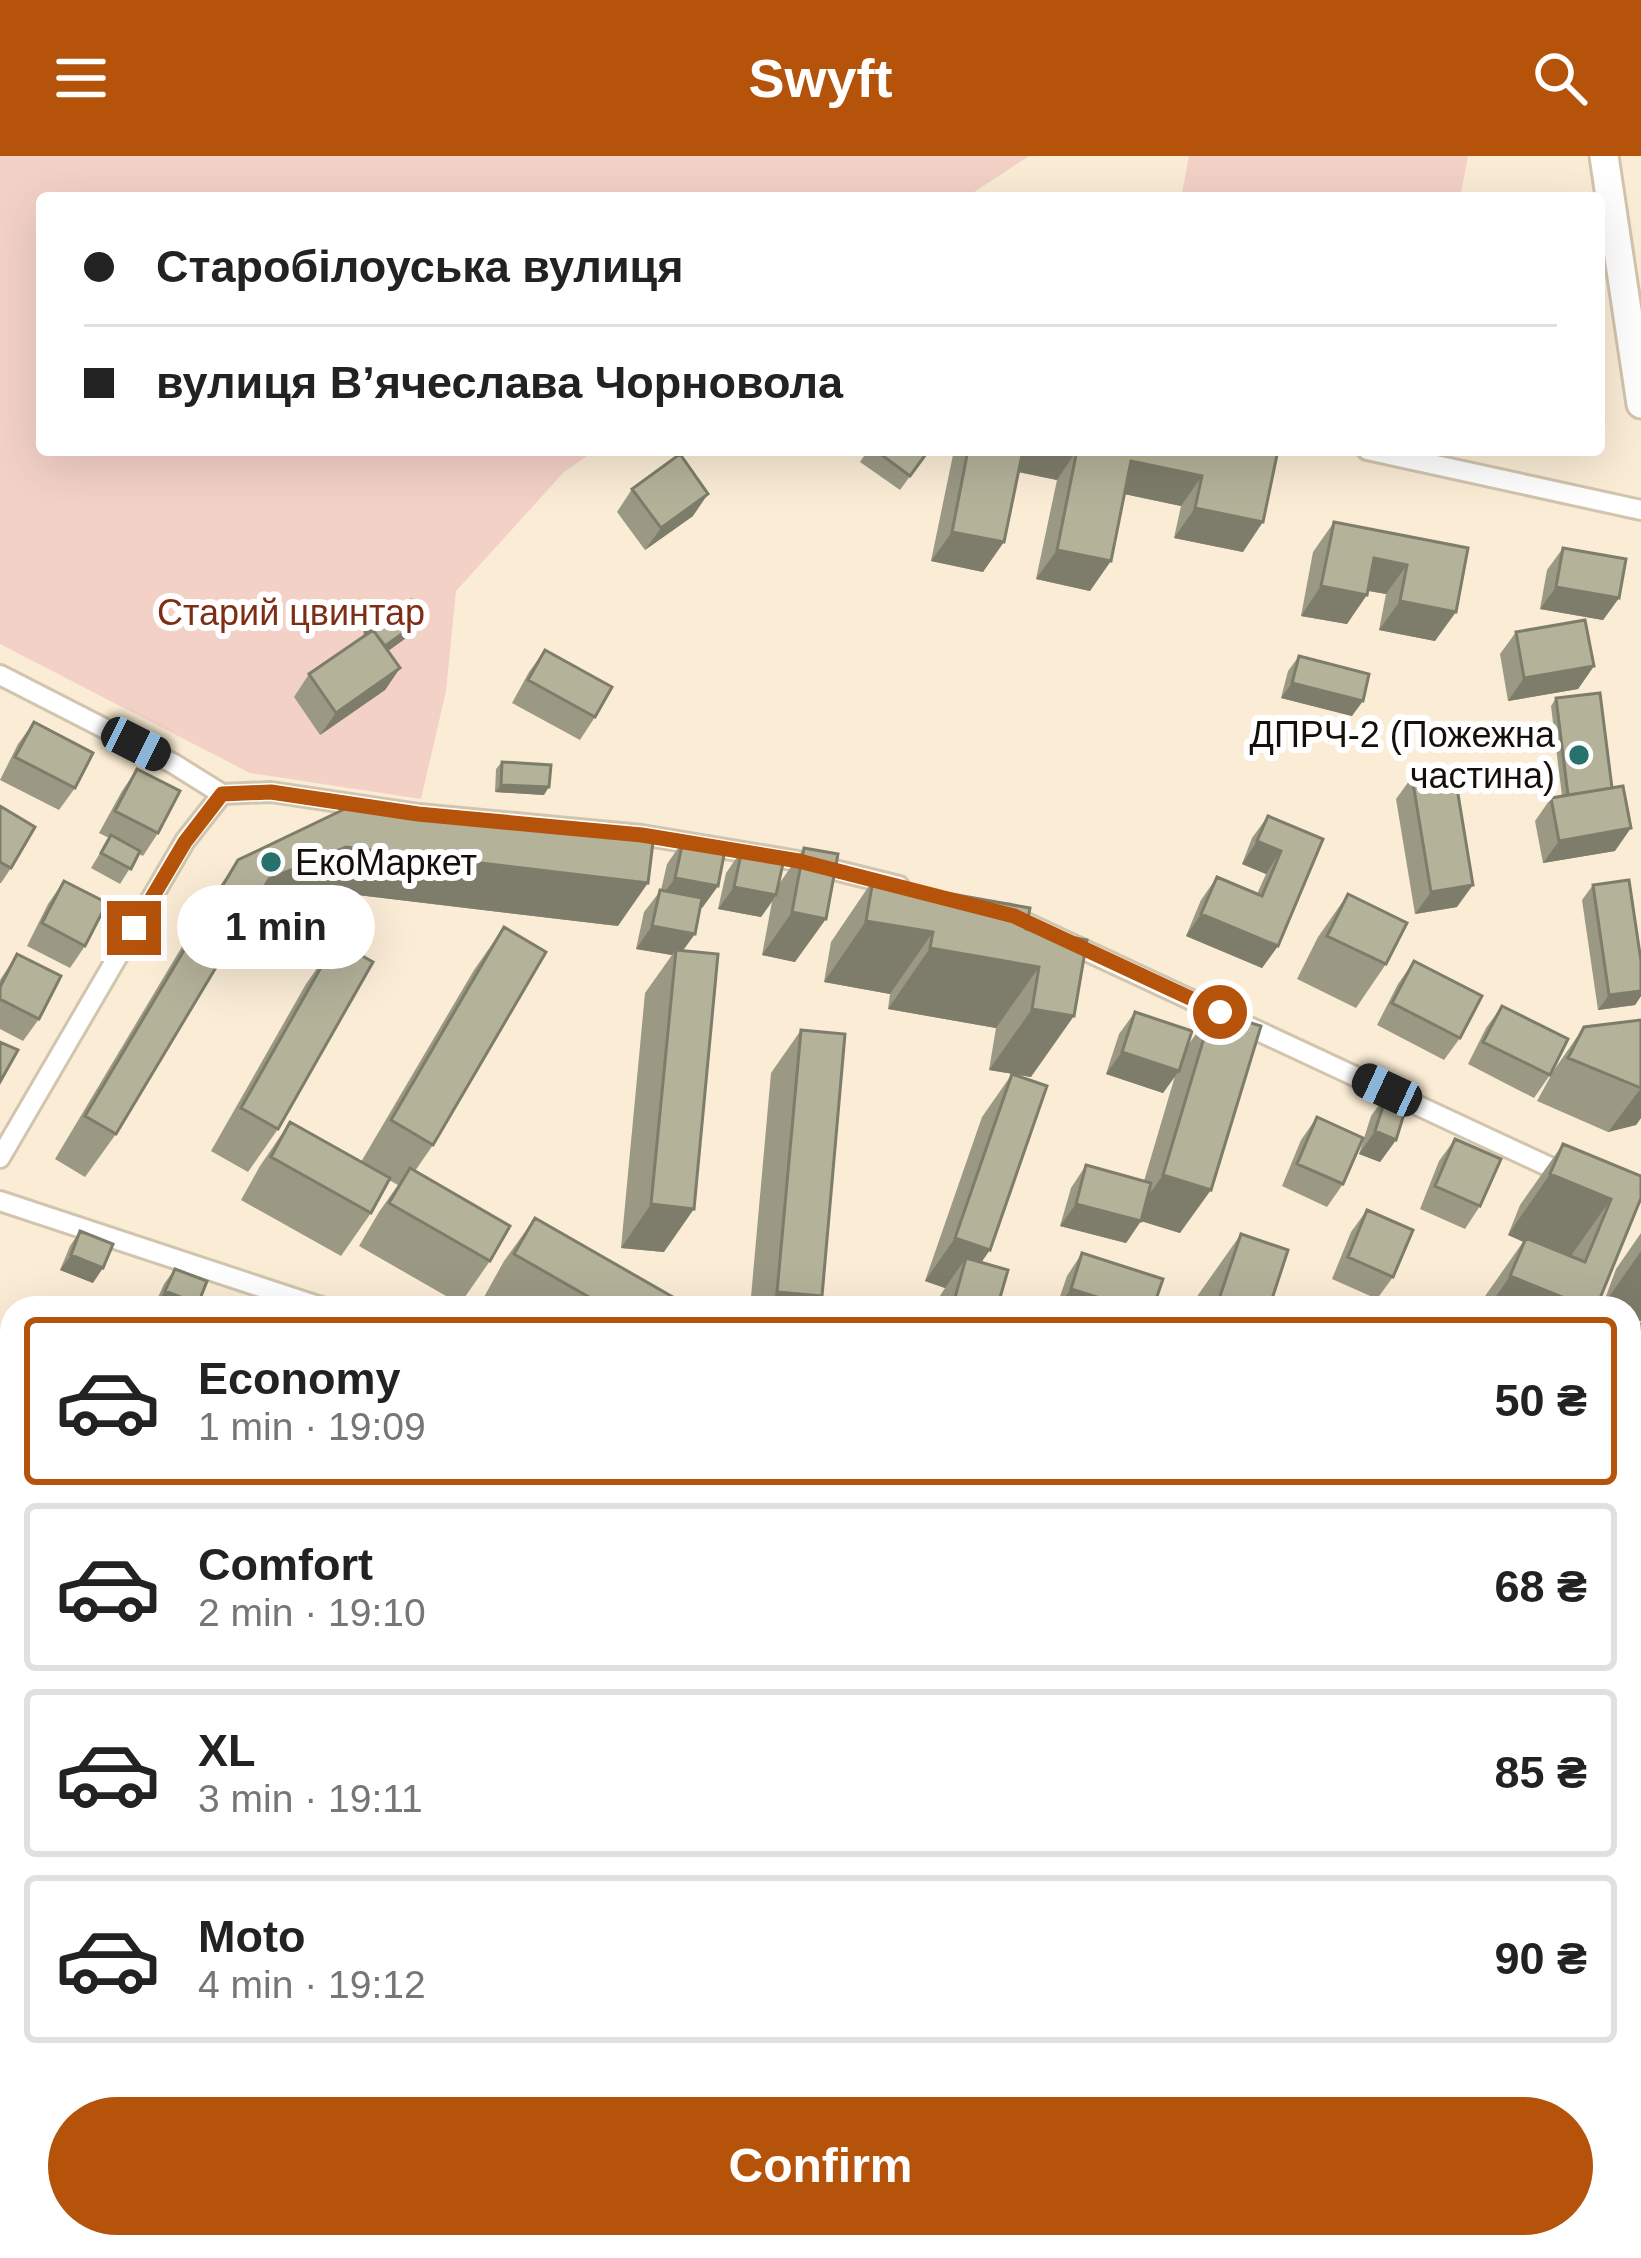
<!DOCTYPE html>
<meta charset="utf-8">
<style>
:root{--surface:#fff;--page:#f2f2f2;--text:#222;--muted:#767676;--line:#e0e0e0;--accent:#b45309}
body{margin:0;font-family:Arial,sans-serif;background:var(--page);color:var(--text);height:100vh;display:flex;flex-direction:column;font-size:45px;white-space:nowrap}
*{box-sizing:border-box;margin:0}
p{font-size:39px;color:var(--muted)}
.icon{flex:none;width:66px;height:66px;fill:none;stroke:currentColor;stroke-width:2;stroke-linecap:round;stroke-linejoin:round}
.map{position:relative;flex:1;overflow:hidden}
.drawer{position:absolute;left:0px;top:1140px;width:1641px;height:963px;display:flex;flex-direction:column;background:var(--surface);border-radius:36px 36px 0 0;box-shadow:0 12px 48px #0002}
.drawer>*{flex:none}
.top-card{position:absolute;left:36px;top:36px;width:1569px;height:264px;border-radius:12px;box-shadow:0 12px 48px #0002;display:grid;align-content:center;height:264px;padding:0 48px;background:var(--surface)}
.end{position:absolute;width:54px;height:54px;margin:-27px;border:15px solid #b45309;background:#fff;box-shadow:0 0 0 6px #fff}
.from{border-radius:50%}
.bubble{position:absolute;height:84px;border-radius:42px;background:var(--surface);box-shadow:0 12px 48px #0002;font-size:39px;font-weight:600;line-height:84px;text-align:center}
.car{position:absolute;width:36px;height:72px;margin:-36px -18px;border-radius:15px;box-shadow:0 0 9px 3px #0007;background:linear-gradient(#222 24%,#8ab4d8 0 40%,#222 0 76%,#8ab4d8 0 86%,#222 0)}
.top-card b{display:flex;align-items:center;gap:42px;height:114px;font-size:45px}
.top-card b+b{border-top:3px solid var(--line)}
.top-card i{width:30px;height:30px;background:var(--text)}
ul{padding:21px 0 0;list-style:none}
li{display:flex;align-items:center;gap:36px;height:168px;margin:0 24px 18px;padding:0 24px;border:6px solid var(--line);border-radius:12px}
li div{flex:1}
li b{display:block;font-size:45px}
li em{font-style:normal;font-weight:600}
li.active{border-color:var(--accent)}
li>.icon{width:108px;height:108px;stroke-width:1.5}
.cta{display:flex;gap:24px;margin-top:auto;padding:24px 48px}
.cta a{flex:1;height:138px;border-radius:72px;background:var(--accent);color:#fff;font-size:48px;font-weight:600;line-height:138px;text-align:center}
header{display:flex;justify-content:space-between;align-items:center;height:156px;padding:0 48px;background:var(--accent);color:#fff;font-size:54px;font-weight:600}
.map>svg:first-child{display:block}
.green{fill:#f3d1c7}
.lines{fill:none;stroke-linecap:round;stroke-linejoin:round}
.street-casing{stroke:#d2c5ae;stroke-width:24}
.secondary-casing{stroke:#d2c5ae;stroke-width:33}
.street{stroke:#fff;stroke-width:18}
.secondary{stroke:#fff;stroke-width:27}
.wall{fill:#9b9984}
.shaded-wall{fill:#7e7d6b}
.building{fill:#b4b299;stroke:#7e7d6b;stroke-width:3}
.route{stroke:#b45309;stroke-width:15}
.poi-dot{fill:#28726e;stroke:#fff;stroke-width:4.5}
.labels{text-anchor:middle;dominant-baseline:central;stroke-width:12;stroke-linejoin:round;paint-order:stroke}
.park-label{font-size:36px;fill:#7f2e16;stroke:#fff}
.poi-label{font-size:36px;fill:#140f08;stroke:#fff;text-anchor:end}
</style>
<header><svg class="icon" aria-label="menu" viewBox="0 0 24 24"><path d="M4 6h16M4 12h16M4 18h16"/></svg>Swyft<svg class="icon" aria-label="search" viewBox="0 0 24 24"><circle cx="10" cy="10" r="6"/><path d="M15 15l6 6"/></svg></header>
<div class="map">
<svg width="1641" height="2102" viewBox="0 0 1641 2102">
<rect width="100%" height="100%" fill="#faecd5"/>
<path class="green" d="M 0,0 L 1029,0 L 965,42 L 42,42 L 42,294 L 595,294 L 563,317 L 456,435 L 446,535 L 421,643 L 250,617 L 0,488 Z
M 1189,0 L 1468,0 L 1460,42 L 1181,42 Z
M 0,1322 L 12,1330 L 12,2006 L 0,1996 Z
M 112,2091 L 534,2091 L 526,2102 L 125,2102 Z"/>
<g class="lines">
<defs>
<path id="street" d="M 1367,294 L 1641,354
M 0,519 L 174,608 L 222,638 L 271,636 L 419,658 L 642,679 L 798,705 L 899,730
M 1007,758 L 1569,1020
M 0,1002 L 185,685 L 222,638
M 0,1045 L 324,1152
M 1629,1438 L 1641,1413
M 1196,2102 L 1203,2091"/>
<path id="secondary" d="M 1604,0 L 1641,248
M 0,2042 L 12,2051
M 67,2091 L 82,2102"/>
</defs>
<use href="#street" class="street-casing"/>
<use href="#secondary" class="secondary-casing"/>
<use href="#street" class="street"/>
<use href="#secondary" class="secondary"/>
</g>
<path class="wall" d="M 868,294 L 929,294 L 900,334 L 860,306 Z
M 954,294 L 1278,294 L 1243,396 L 1174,382 L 1181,350 L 1124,338 L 1090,435 L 1036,423 L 1057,324 L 1018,316 L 983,416 L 931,405 Z
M 632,333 L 693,360 L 645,394 L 617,356 Z
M 1334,366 L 1468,392 L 1435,485 L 1379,474 L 1386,438 L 1368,435 L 1347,468 L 1301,460 L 1313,396 Z
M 1563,392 L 1619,442 L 1603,464 L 1540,453 L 1547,414 Z
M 424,462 L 413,477 L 388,495 L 400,512 L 385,534 L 320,579 L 294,541 L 309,518 L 360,484 L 365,476 Z
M 1516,476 L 1594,510 L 1578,533 L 1508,545 L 1500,498 Z
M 545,494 L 595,561 L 580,584 L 512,547 L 529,516 Z
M 1299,500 L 1352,560 L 1281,542 L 1288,515 Z
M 1556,542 L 1615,695 L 1543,707 L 1535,665 L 1551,642 L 1562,640 L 1551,550 Z
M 34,566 L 75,632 L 59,654 L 0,624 L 18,588 Z
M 502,606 L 544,639 L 495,636 L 496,613 Z
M 137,613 L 158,677 L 143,700 L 139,698 L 120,728 L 91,712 L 109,682 L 99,677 L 122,635 Z
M 1412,621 L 1457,751 L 1415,758 L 1396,643 Z
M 0,650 L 11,712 L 1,727 L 0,727 Z
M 1268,660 L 1323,683 L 1278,790 L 1262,812 L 1186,780 L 1201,744 L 1217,721 L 1257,738 L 1266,718 L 1242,708 L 1252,682 Z
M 683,685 L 718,730 L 702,752 L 700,752 L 683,795 L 664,1096 L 621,1092 L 645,837 L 672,799 L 636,793 L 644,756 L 661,734 L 667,708 Z
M 804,692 L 795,806 L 762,799 L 772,746 L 761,761 L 718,753 L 726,717 L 742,694 L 779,728 Z
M 238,704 L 618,770 L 316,734 L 244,763 L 116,978 L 85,1021 L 55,1003 L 208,747 Z
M 873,724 L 1026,773 L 1087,784 L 1031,921 L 989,914 L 996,872 L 888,853 L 890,838 L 824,826 L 831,786 Z
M 64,725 L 85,790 L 70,812 L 27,790 L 48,748 Z
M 1593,729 L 1641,805 L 1641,840 L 1635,849 L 1598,854 L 1582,744 Z
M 1348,738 L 1386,808 L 1356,852 L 1297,823 L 1318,781 Z
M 504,771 L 433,989 L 415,1015 L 490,1105 L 460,1148 L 359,1090 L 379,1056 L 398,1029 L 389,1024 L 371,1057 L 341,1100 L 241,1044 L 260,1010 L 290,966 L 361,1006 L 474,814 Z
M 336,785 L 278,973 L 248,1016 L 211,995 L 306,828 Z
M 17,798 L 39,863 L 23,885 L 0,873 L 0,824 Z
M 1414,805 L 1460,882 L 1444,904 L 1377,869 L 1398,828 Z
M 1502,850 L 1550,919 L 1534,942 L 1468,908 L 1486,872 Z
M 1212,855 L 1180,1077 L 1141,1065 L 1126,1087 L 1060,1070 L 1071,1032 L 1086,1009 L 1144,1025 L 1175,920 L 1163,937 L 1106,918 L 1119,878 L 1135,856 L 1186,892 Z
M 1641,864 L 1641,962 L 1636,969 L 1608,976 L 1537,945 L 1554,914 L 1584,871 Z
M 801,874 L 822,1140 L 813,1152 L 750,1152 L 771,917 Z
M 1012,918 L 982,1107 L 997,1152 L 934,1152 L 936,1146 L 945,1132 L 925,1125 L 982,961 Z
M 1387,938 L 1396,984 L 1380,1006 L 1359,998 L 1371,960 Z
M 1317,961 L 1343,1028 L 1327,1051 L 1282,1030 L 1301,984 Z
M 1455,983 L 1480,1050 L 1465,1073 L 1420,1053 L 1439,1005 Z
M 1563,988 L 1641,1020 L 1596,1152 L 1479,1152 L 1483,1143 L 1523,1086 L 1508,1079 L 1520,1049 Z
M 1367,1054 L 1393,1121 L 1377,1143 L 1332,1123 L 1351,1076 Z
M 535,1062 L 692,1152 L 503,1152 L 484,1141 L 504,1105 Z
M 80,1075 L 93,1127 L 60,1114 L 70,1090 Z
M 1641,1077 L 1641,1165 L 1602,1151 L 1616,1113 Z
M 1241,1078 L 1269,1152 L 1193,1152 L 1198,1139 Z
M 1082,1097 L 1153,1152 L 1056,1152 L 1067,1120 Z
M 175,1113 L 207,1125 L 154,1150 L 164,1128 Z
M 1641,1165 L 1641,1332 L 1629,1349 L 1629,1198 Z
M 1038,2091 L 1074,2091 L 1067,2102 L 1032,2102 Z"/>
<path class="shaded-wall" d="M 1018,294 L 1077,294 L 1057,324 L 1004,313 Z
M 1131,305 L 1202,320 L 1181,350 L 1110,335 Z
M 708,338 L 693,360 L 645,394 L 661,372 Z
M 1195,352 L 1263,366 L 1243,396 L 1174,382 Z
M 952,376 L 1004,386 L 983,416 L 931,405 Z
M 1057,394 L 1111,405 L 1090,435 L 1036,423 Z
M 1374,402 L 1407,409 L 1386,438 L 1354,432 Z
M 1321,430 L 1367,439 L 1347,468 L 1301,460 Z
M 1556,431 L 1619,442 L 1603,464 L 1540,453 Z
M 1400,445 L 1456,456 L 1435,485 L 1379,474 Z
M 424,462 L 413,477 L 367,510 L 378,495 Z
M 1594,510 L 1578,533 L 1508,545 L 1524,522 Z
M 400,512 L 385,534 L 320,579 L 336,557 Z
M 1292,527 L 1363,545 L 1352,560 L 1281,542 Z
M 501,629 L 549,631 L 544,639 L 495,636 Z
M 1631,672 L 1615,695 L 1543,707 L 1559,685 Z
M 1257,685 L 1281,695 L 1266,718 L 1242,708 Z
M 346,691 L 648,727 L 618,770 L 316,734 L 238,766 L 269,723 Z
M 675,722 L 718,730 L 702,752 L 659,744 Z
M 1473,729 L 1457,751 L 1415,758 L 1431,736 Z
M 734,731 L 776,739 L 761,761 L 718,753 Z
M 792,756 L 826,763 L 795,806 L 762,799 Z
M 1201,758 L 1278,790 L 1262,812 L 1186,780 Z
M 866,765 L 933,776 L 890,838 L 824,826 Z
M 652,770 L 695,778 L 679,800 L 676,794 L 672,799 L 636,793 Z
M 930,792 L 1039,811 L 996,872 L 888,853 Z
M 1641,835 L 1641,840 L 1635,849 L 1598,854 L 1609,839 Z
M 1032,853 L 1074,860 L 1031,921 L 989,914 Z
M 1122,896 L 1179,915 L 1163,937 L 1106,918 Z
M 1641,932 L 1641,962 L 1636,969 L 1608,976 Z
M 1375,975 L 1396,984 L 1380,1006 L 1359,998 Z
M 1550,1018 L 1611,1043 L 1568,1104 L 1508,1079 Z
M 1163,1019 L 1211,1034 L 1180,1077 L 1141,1065 L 1126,1087 L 1060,1070 L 1076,1048 L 1132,1062 Z
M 651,1048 L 694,1053 L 664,1096 L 621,1092 Z
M 955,1082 L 990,1094 L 960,1137 L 966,1102 L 945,1132 L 925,1125 Z
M 1641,1095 L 1641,1165 L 1629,1161 L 1629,1152 L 1602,1151 Z
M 71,1099 L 103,1112 L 93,1127 L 60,1114 Z
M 1510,1120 L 1589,1152 L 1488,1152 Z
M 1071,1133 L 1132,1152 L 1057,1152 Z
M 165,1135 L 198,1148 L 195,1152 L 160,1152 L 154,1150 Z
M 777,1136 L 822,1140 L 813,1152 L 766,1152 Z
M 1640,1223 L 1641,1236 L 1629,1253 L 1629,1239 Z
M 0,1226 L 12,1230 L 12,1267 L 0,1262 Z
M 1629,1309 L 1641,1313 L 1641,1332 L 1629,1349 Z
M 1629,2051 L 1641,2055 L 1640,2072 L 1629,2069 Z"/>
<path class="building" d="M 875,294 L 929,294 L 910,320 Z
M 968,294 L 1023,294 L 1004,386 L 952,376 Z
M 1077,294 L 1278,294 L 1263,366 L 1195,352 L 1202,320 L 1131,305 L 1111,405 L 1057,394 Z
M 680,298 L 708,338 L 661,372 L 632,333 Z
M 1334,366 L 1468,392 L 1456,456 L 1400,445 L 1407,409 L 1374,402 L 1367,439 L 1321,430 Z
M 1563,392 L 1626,403 L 1619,442 L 1556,431 Z
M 411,444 L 424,462 L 385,490 L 373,474 L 366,479 L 365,476 Z
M 1585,464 L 1594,510 L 1524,522 L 1516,476 Z
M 373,474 L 400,512 L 336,557 L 309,518 Z
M 545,494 L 612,531 L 595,561 L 528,524 Z
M 1299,500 L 1369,518 L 1363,545 L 1292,527 Z
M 1600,537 L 1612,632 L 1568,639 L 1556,542 Z
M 34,566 L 93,597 L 75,632 L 15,601 Z
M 502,606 L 551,609 L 549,631 L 501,629 Z
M 137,613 L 180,635 L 158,677 L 115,655 Z
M 1454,614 L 1473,729 L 1431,736 L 1412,621 Z
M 1623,630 L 1631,672 L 1559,685 L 1551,642 Z
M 0,650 L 35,671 L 11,712 L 0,706 Z
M 351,650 L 653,686 L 648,727 L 346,691 L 269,723 L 116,978 L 85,960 L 238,704 Z
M 1268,660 L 1323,683 L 1278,790 L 1201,758 L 1217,721 L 1262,740 L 1281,695 L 1257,685 Z
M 111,679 L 140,695 L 131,713 L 101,697 Z
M 683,685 L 725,694 L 718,730 L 675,722 Z
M 804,692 L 838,698 L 826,763 L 792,756 Z
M 742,694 L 784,703 L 776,739 L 734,731 Z
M 873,724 L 1030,752 L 1026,773 L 1087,784 L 1074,860 L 1032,853 L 1039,811 L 930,792 L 933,776 L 866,765 Z
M 1629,724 L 1641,805 L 1641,835 L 1609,839 L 1593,729 Z
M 64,725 L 107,747 L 85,790 L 42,767 Z
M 660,734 L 702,742 L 695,778 L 652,770 Z
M 1348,738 L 1407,767 L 1386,808 L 1327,780 Z
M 504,771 L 546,796 L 433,989 L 391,964 Z
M 336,785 L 373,806 L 278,973 L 241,952 Z
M 676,794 L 718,798 L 694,1053 L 651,1048 Z
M 17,798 L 61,820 L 39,863 L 0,843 L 0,831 Z
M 1414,805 L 1482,840 L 1460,882 L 1392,847 Z
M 1502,850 L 1568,883 L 1550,919 L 1483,886 Z
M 1212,855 L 1261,870 L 1211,1034 L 1163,1019 Z
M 1135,856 L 1192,875 L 1179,915 L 1122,896 Z
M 1641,864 L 1641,932 L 1568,902 L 1584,871 Z
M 801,874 L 845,878 L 822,1140 L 777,1136 Z
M 0,886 L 18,894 L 0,926 Z
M 1012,918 L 1047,930 L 990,1094 L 955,1082 Z
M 1387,938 L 1408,945 L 1396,984 L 1375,975 Z
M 1317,961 L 1363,982 L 1343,1028 L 1297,1008 Z
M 290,966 L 390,1022 L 371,1057 L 271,1001 Z
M 1455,983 L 1501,1003 L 1480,1050 L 1435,1030 Z
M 1563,988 L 1641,1020 L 1641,1042 L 1596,1152 L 1589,1152 L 1510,1120 L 1526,1082 L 1585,1106 L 1611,1043 L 1550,1018 Z
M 1086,1009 L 1151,1027 L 1141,1065 L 1076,1048 Z
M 410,1012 L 510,1070 L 490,1105 L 389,1047 Z
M 1367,1054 L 1413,1074 L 1393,1121 L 1348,1101 Z
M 535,1062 L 692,1152 L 608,1152 L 514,1098 Z
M 80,1075 L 113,1088 L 103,1112 L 71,1099 Z
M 1241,1078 L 1288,1094 L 1269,1152 L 1216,1152 Z
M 1082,1097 L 1163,1123 L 1153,1152 L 1132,1152 L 1071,1133 Z
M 966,1102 L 1008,1114 L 997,1152 L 952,1152 Z
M 175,1113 L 207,1125 L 198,1148 L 165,1135 Z
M 12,1183 L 12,1230 L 0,1226 L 3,1210 L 0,1204 Z
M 1641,1245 L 1641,1313 L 1629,1309 L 1629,1256 L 1636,1258 Z
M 1629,2012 L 1641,2016 L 1641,2055 L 1629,2051 Z
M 606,2091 L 677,2091 L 671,2102 L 600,2102 Z
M 992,2091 L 1008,2091 L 1029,2102 L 986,2102 Z
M 1050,2091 L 1074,2091 L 1068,2101 Z
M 1131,2091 L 1154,2091 L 1171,2100 L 1170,2102 L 1125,2102 Z
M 1370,2091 L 1385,2091 L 1403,2098 L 1405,2095 L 1425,2102 L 1366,2102 Z"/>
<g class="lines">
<path class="route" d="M 134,772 L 185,686 L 222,638 L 271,636 L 418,658 L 642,679 L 799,705 L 1014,760 L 1220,856"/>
</g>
<g class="poi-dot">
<circle cx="1579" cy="599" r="12"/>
<circle cx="271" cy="706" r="12"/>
</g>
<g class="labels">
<g class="park-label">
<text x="291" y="456">Старий цвинтар</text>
</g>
<g class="poi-label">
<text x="1555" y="578">ДПРЧ-2 (Пожежна<tspan x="1555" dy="41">частина)</tspan></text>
<text x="295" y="706" text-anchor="start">ЕкоМаркет</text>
</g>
</g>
</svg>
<i class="end from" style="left:1220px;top:856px"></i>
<i class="end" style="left:134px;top:772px"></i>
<div class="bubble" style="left:177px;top:729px;width:198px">1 min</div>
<i class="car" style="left:136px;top:588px;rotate:117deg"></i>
<i class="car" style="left:1387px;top:934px;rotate:295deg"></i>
<div class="top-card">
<b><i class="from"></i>Старобілоуська вулиця</b>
<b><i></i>вулиця Вʼячеслава Чорновола</b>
</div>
<section class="drawer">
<ul>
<li class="active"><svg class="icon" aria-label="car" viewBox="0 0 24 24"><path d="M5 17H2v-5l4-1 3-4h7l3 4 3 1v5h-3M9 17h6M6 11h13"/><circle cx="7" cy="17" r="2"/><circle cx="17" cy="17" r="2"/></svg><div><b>Economy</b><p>1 min · 19:09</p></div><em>50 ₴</em></li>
<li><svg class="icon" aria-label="car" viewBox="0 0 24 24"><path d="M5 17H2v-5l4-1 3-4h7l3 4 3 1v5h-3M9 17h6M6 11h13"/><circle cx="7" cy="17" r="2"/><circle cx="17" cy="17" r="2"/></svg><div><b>Comfort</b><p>2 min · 19:10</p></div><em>68 ₴</em></li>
<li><svg class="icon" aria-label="car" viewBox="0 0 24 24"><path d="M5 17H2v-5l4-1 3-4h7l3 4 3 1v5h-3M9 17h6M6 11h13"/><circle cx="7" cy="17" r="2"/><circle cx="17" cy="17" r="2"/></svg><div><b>XL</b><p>3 min · 19:11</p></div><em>85 ₴</em></li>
<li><svg class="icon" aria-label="car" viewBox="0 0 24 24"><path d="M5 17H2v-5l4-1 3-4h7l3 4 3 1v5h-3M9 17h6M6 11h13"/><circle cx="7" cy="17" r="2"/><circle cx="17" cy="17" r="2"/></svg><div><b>Moto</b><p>4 min · 19:12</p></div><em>90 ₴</em></li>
</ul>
<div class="cta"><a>Confirm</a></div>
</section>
</div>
